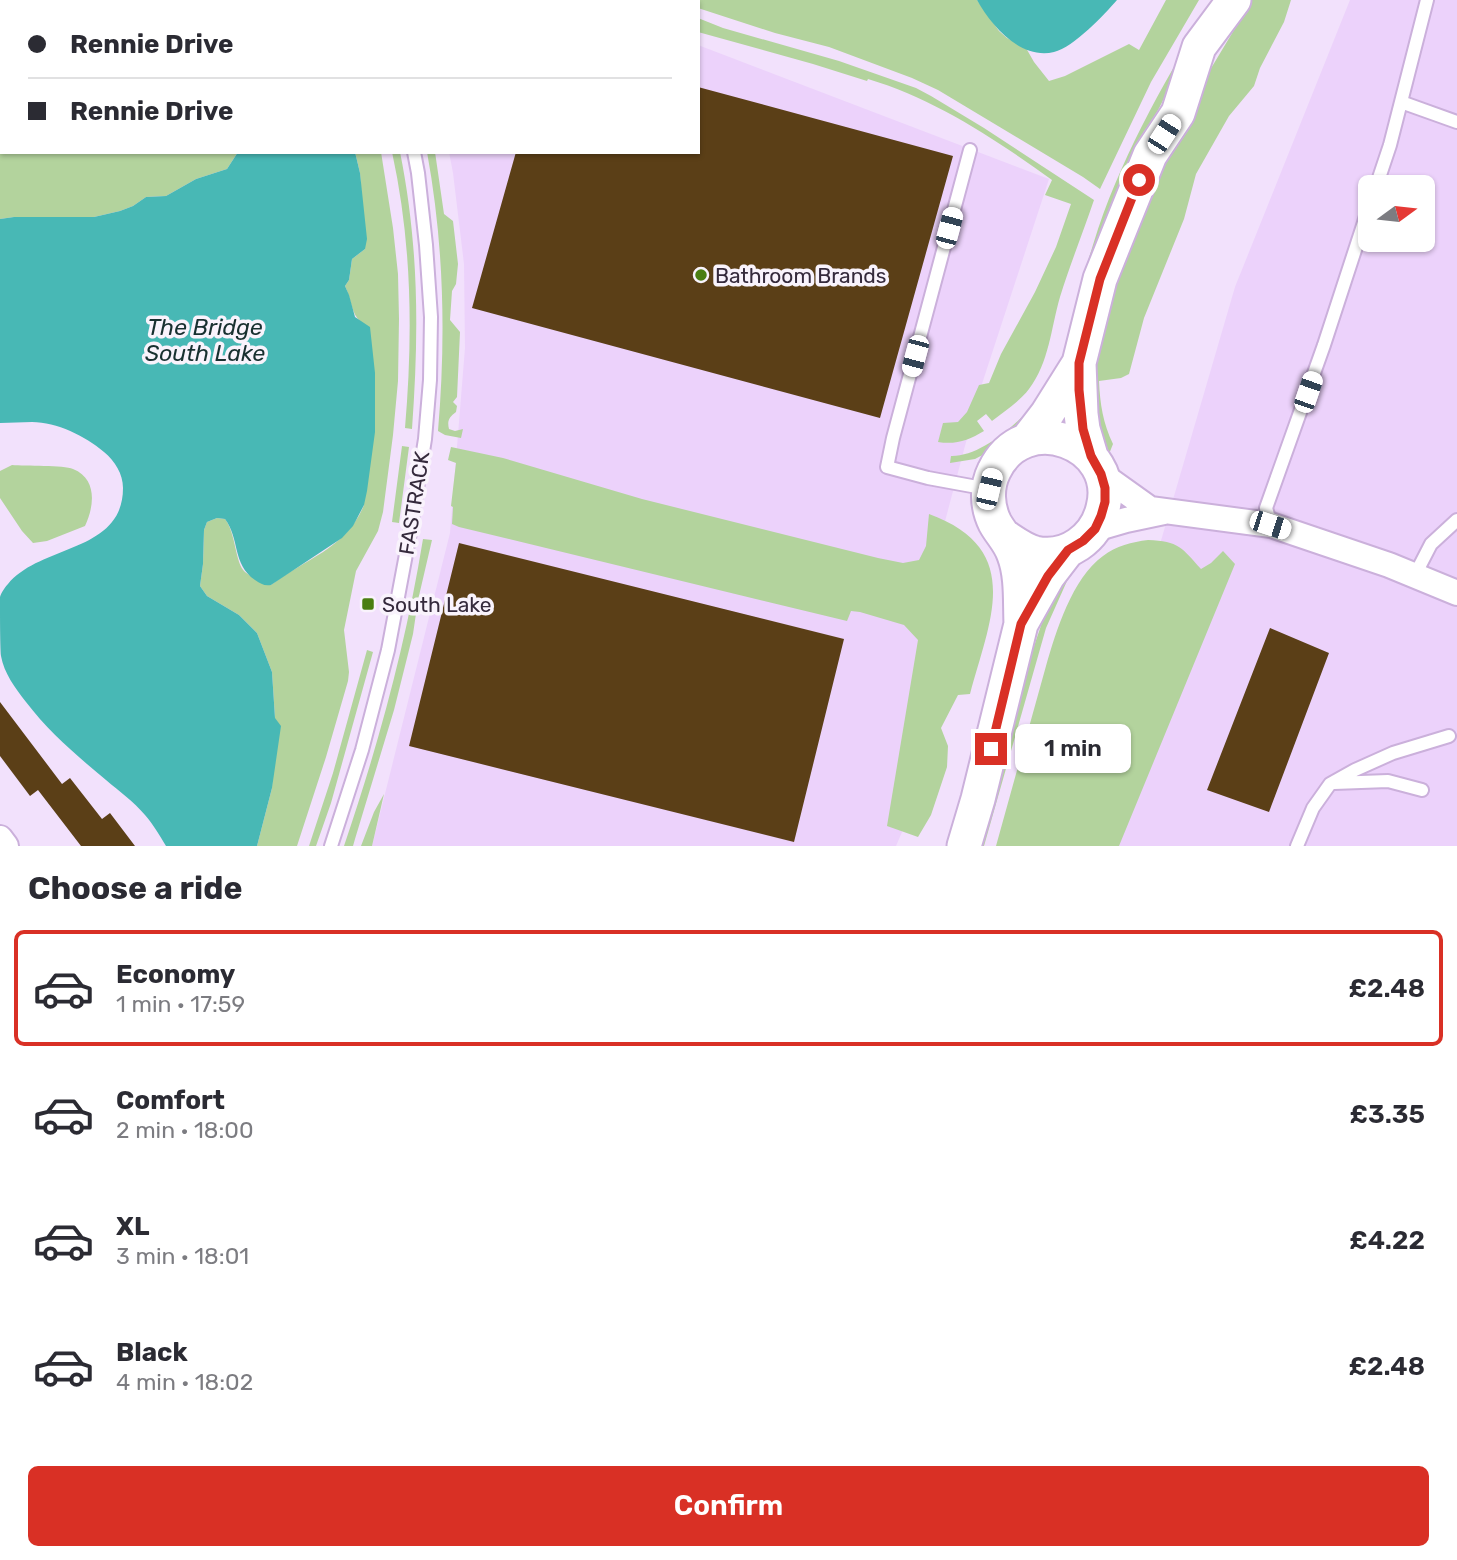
<!DOCTYPE html>
<meta charset="utf-8">
<style>
:root{--surface:#fff;--page:#f2f2f3;--text:#2b2b33;--muted:#7c7c81;--line:#e1e1e2;--accent:#d93025}
body{margin:0;font-family:Rubik,sans-serif;background:var(--page);color:var(--text);height:100vh;display:flex;flex-direction:column;font-size:26px;white-space:nowrap}
*{box-sizing:border-box;margin:0}
p{font-size:23px;color:var(--muted)}
.icon{flex:none;width:38px;height:38px;fill:none;stroke:currentColor;stroke-width:2;stroke-linecap:round;stroke-linejoin:round}
.map{position:relative;height:846px;overflow:hidden}
.sheet{display:flex;flex-direction:column;background:var(--surface);flex:1}
.sheet>*{flex:none}
.guide{position:absolute;left:0px;top:0px;width:700px;height:154px;box-shadow:0 2px 5px #0004;display:grid;align-content:center;height:154px;padding:0 28px;background:var(--surface)}
.needle{width:46px;rotate:75deg}
.tools{position:absolute;left:1358px;top:175px;display:grid;gap:14px}
.tools a{display:grid;place-items:center;width:77px;height:77px;border-radius:10px;background:var(--surface);box-shadow:0 2px 5px #0004;font-size:35px}
.end{position:absolute;width:32px;height:32px;margin:-16px;border:9px solid #d93025;background:#fff;box-shadow:0 0 0 4px #fff}
.from{border-radius:50%}
.bubble{position:absolute;height:49px;border-radius:10px;background:var(--surface);box-shadow:0 2px 5px #0004;font-size:23px;font-weight:600;line-height:49px;text-align:center}
.car{position:absolute;width:21px;height:42px;margin:-21px -10px;border-radius:9px;box-shadow:0 0 5px 2px #0007;background:linear-gradient(#fff 24%,#345 0 40%,#fff 0 76%,#345 0 86%,#fff 0)}
.guide b{display:flex;align-items:center;gap:24px;height:66px;font-size:26px}
.guide b+b{border-top:2px solid var(--line)}
.guide i{width:18px;height:18px;background:var(--text)}
ul{padding:0;list-style:none}
li{display:flex;align-items:center;gap:21px;height:116px;margin:0 14px 10px;padding:0 14px;border:4px solid transparent;border-radius:10px}
li div{flex:1}
li b{display:block;font-size:26px}
li em{font-style:normal;font-weight:600}
li.current{border-color:var(--accent)}
li>.icon{width:63px;height:63px;stroke-width:1.5}
h2{padding:0 28px;font-size:32px;line-height:84px}
.primary-button{display:flex;gap:14px;margin-top:auto;padding:14px 28px}
.primary-button a{flex:1;height:80px;border-radius:10px;background:var(--accent);color:#fff;font-size:28px;font-weight:600;line-height:80px;text-align:center}
.map>svg:first-child{display:block}
.built{fill:#ecd2fb;fill-rule:evenodd}
.green{fill:#b3d39d}
.water{fill:#48b8b5}
.building{fill:#5b3f17}
.lines{fill:none;stroke-linecap:round;stroke-linejoin:round}
.lane-casing{stroke:#cbb0db;stroke-width:16}
.street-casing{stroke:#cbb0db;stroke-width:28}
.secondary-casing{stroke:#cbb0db;stroke-width:37}
.lane{stroke:#fff;stroke-width:12}
.street{stroke:#fff;stroke-width:24}
.secondary{stroke:#fff;stroke-width:33}
.route{stroke:#d93025;stroke-width:9}
.poi-dot{fill:#4a7e11;stroke:#f9f3fc;stroke-width:2.5}
.labels{text-anchor:middle;dominant-baseline:central;stroke-width:7;stroke-linejoin:round;paint-order:stroke}
.poi-label{font-size:21px;fill:#352a3c;stroke:#f9f3fc;text-anchor:start}
.street-label{font-size:21px;fill:#352a3c;stroke:#f9f3fc}
.water-label{font-size:23px;font-style:italic;fill:#183030;stroke:#f9f3fc}
</style>
<div class="map">
<svg width="1457" height="846" viewBox="0 0 1457 846">
<rect width="100%" height="100%" fill="#f2e1fc"/>
<path class="built" d="M 1350,0 L 1457,0 L 1457,846 L 1068,846 L 1104,736 L 1235,287 ZM 1370,187 L 1423,187 L 1423,240 L 1370,240 Z
M 698,45 L 1049,179 L 979,393 L 939,544 L 930,767 L 896,846 L 372,846 L 450,533 L 465,348 L 464,264 L 453,173 L 449,152 L 698,152 Z"/>
<path class="green" d="M 0,0 L 336,0 L 337,2 L 2,2 L 2,152 L 238,152 L 227,169 L 196,179 L 166,196 L 146,197 L 133,206 L 120,211 L 94,217 L 14,217 L 0,219 Z
M 681,0 L 977,0 L 999,31 L 1007,38 L 1026,48 L 1034,62 L 1049,81 L 1065,76 L 1129,44 L 1139,50 L 1166,0 L 1199,0 L 1151,82 L 1100,189 L 1083,177 L 938,90 L 912,78 L 829,47 L 775,33 L 701,9 L 698,8 L 698,2 L 685,2 Z
M 1214,0 L 1154,118 L 1121,190 L 1053,393 L 992,450 L 975,459 L 950,463 L 951,456 C 989,457 1040,404 1056,373 C 1067,353 1070,328 1075,306 C 1082,280 1090,254 1098,229 C 1126,147 1169,73 1214,0 Z
M 1252,0 L 1291,0 L 1284,22 L 1260,68 L 1254,86 L 1229,116 L 1196,174 L 1184,219 L 1144,318 L 1129,374 L 1121,378 L 1099,381 C 1100,404 1103,423 1113,444 L 1109,454 L 1101,440 L 1092,382 L 1102,331 L 1122,264 L 1140,212 L 1207,75 Z
M 698,18 L 723,28 L 839,61 L 916,88 L 931,96 L 984,128 L 1094,200 C 1083,232 1070,265 1060,297 C 1051,328 1049,363 1029,389 C 1019,402 1005,411 992,421 L 986,414 L 977,421 L 984,431 C 969,440 956,445 938,442 L 943,423 L 958,422 L 967,412 L 979,385 L 989,383 L 1001,354 L 1035,292 L 1056,247 L 1071,204 L 1045,195 L 1052,180 C 995,139 935,99 868,79 L 867,81 L 813,64 L 698,32 Z
M 355,152 L 381,152 L 393,228 L 398,274 L 399,319 L 398,381 L 393,435 L 383,512 L 378,531 L 356,571 L 344,630 L 349,672 L 348,681 L 326,757 L 297,846 L 257,846 L 272,788 L 275,718 L 272,672 L 257,633 L 239,615 L 207,596 L 200,586 L 203,564 L 204,530 L 207,522 L 217,518 L 225,519 C 236,533 235,563 245,572 C 252,578 264,582 271,585 C 306,558 346,549 364,505 L 361,322 C 351,314 351,298 345,286 L 349,280 L 352,259 L 365,249 L 360,173 Z
M 392,152 L 400,152 C 419,247 419,332 412,429 L 405,428 C 413,335 412,243 392,152 Z
M 427,152 L 435,152 L 444,214 L 453,221 L 458,264 L 456,284 L 452,291 L 450,320 L 460,332 L 457,397 L 453,402 L 457,406 L 456,412 C 449,417 447,421 449,429 L 455,431 L 463,429 L 461,438 L 445,435 L 438,431 C 446,337 444,245 427,152 Z
M 402,446 L 409,447 L 399,523 L 392,522 Z
M 451,447 L 503,458 L 642,499 L 878,558 L 903,563 L 919,560 L 926,546 L 929,514 C 1025,549 990,620 970,694 L 958,695 L 941,728 L 948,746 L 947,767 L 931,815 L 918,837 L 887,826 L 918,640 L 904,625 L 860,612 L 851,611 L 847,621 L 459,527 L 452,524 L 453,507 L 451,506 L 456,463 L 448,460 Z
M 12,465 C 25,466 64,465 73,469 C 98,479 94,507 85,526 L 47,541 L 33,543 L 22,531 L 0,498 L 0,471 Z
M 423,539 L 432,540 L 418,600 L 413,634 L 394,710 L 355,839 L 353,846 L 344,846 C 378,746 406,644 423,539 Z
M 1148,540 C 1179,541 1182,548 1201,569 L 1211,563 L 1223,551 L 1235,564 L 1119,846 L 996,846 L 1046,666 C 1056,632 1072,578 1103,556 C 1116,546 1132,542 1148,540 Z
M 1081,555 L 1081,562 L 1067,581 L 1046,628 L 984,846 L 979,846 L 1031,655 L 1048,605 Z
M 367,650 L 373,652 L 331,803 L 316,846 L 309,846 L 333,773 Z
M 384,794 L 372,846 L 361,846 L 374,812 Z"/>
<path class="water" d="M 977,0 L 1117,0 C 1104,15 1074,47 1054,52 C 1020,60 991,25 977,0 Z
M 238,152 L 355,152 L 360,173 L 367,239 L 365,249 L 352,259 L 349,280 L 345,286 L 349,295 L 355,317 L 370,327 L 375,373 L 375,432 L 367,491 L 364,505 L 353,526 L 342,538 L 271,585 C 264,586 261,584 255,580 C 232,564 240,539 225,519 L 217,518 L 207,522 L 204,530 L 203,564 L 200,586 L 207,596 L 239,615 L 257,633 L 272,672 L 275,718 L 281,726 L 272,788 L 257,846 L 166,846 C 160,836 153,824 145,815 C 134,802 119,791 106,780 C 77,756 49,732 26,702 C 15,688 4,673 1,656 C 0,647 0,606 0,597 C 1,593 5,587 8,584 C 41,544 123,553 123,488 C 123,474 115,461 104,452 C 85,436 57,422 32,422 C 21,422 11,423 0,423 L 0,219 L 14,217 L 94,217 L 120,211 L 133,206 L 146,197 L 166,196 L 196,179 L 227,169 Z"/>
<path class="building" d="M 698,87 L 953,156 L 880,418 L 472,308 L 516,152 L 698,152 Z
M 459,543 L 844,639 L 794,842 L 409,746 Z
M 1270,628 L 1329,653 L 1269,812 L 1207,790 Z
M 0,702 L 62,784 L 70,778 L 102,819 L 110,813 L 135,846 L 81,846 L 38,790 L 30,796 L 0,756 Z"/>
<g class="lines">
<defs>
<path id="lane" d="M 368,0 L 369,2
M 1401,102 L 1457,122
M 970,150 L 893,438 L 887,467 L 928,478 L 988,489
M 1376,187 L 1390,145 L 1427,0
M 1271,525 L 1266,508 L 1324,345 L 1370,204
M 1415,575 L 1431,544 L 1457,520
M 1334,783 L 1388,781 L 1422,790
M 331,846 L 362,750 L 388,650 L 410,533 L 425,439 L 430,380 L 431,317 L 426,245 L 418,173 L 414,152
M 1297,846 L 1313,808 L 1330,784 L 1355,770 L 1393,753 L 1449,736"/>
<path id="street" d="M 1101,474 L 1150,509 L 1271,525 L 1389,565 L 1457,593
M 1095,529 L 1126,520 L 1164,512
M 0,838 L 6,846"/>
<path id="secondary" d="M 1027,440 L 1047,414 L 1079,363
M 1091,456 L 1083,429 L 1081,414 L 1079,363 L 1100,279 L 1150,155 L 1178,113 L 1199,47 L 1234,0
M 1007,538 C 1016,544 1024,550 1035,553 C 1067,560 1096,538 1103,508 C 1120,443 1024,407 994,471 C 986,487 987,507 995,523 C 1001,534 1010,542 1014,555 C 1022,576 1020,601 1021,624
M 964,846 L 978,799 L 1021,624 L 1048,576 L 1068,550"/>
</defs>
<use href="#lane" class="lane-casing"/>
<use href="#street" class="street-casing"/>
<use href="#secondary" class="secondary-casing"/>
<use href="#lane" class="lane"/>
<use href="#street" class="street"/>
<use href="#secondary" class="secondary"/>
</g>
<g class="lines">
<path class="route" d="M 991,749 L 1021,624 L 1048,576 L 1068,550 L 1083,541 L 1095,529 L 1101,516 L 1105,502 L 1105,488 L 1101,474 L 1091,456 L 1083,429 L 1079,390 L 1079,363 L 1100,279 L 1139,180"/>
</g>
<g class="poi-dot">
<circle cx="701" cy="275" r="7"/>
<rect x="361" y="597" width="14" height="14" rx="3.5"/>
</g>
<g class="labels">
<g class="poi-label">
<text x="715" y="275">Bathroom Brands</text>
<text x="382" y="604">South Lake</text>
</g>
<g class="street-label">
<text transform="translate(414 503) rotate(-81)">FASTRACK</text>
</g>
<g class="water-label">
<text x="205" y="327">The Bridge<tspan x="205" dy="26">South Lake</tspan></text>
</g>
</g>
</svg>
<div class="tools">
<a><svg class="needle" viewBox="-14 -14 28 28"><path d="M0-13l5 13h-10z" fill="#e53935"/><path d="M0 13l5-13h-10z" fill="#7c7c81"/></svg></a>
</div>
<i class="end from" style="left:1139px;top:180px"></i>
<i class="end" style="left:991px;top:749px"></i>
<div class="bubble" style="left:1015px;top:724px;width:116px">1 min</div>
<i class="car" style="left:1164px;top:134px;rotate:33deg"></i>
<i class="car" style="left:949px;top:228px;rotate:15deg"></i>
<i class="car" style="left:915px;top:356px;rotate:195deg"></i>
<i class="car" style="left:1308px;top:392px;rotate:19deg"></i>
<i class="car" style="left:989px;top:489px;rotate:13deg"></i>
<i class="car" style="left:1270px;top:525px;rotate:108deg"></i>
<div class="guide">
<b><i class="from"></i>Rennie Drive</b>
<b><i></i>Rennie Drive</b>
</div>
</div>
<section class="sheet">
<h2>Choose a ride</h2>
<ul>
<li class="current"><svg class="icon" aria-label="car" viewBox="0 0 24 24"><path d="M5 17H2v-5l4-1 3-4h7l3 4 3 1v5h-3M9 17h6M6 11h13"/><circle cx="7" cy="17" r="2"/><circle cx="17" cy="17" r="2"/></svg><div><b>Economy</b><p>1 min · 17:59</p></div><em>£2.48</em></li>
<li><svg class="icon" aria-label="car" viewBox="0 0 24 24"><path d="M5 17H2v-5l4-1 3-4h7l3 4 3 1v5h-3M9 17h6M6 11h13"/><circle cx="7" cy="17" r="2"/><circle cx="17" cy="17" r="2"/></svg><div><b>Comfort</b><p>2 min · 18:00</p></div><em>£3.35</em></li>
<li><svg class="icon" aria-label="car" viewBox="0 0 24 24"><path d="M5 17H2v-5l4-1 3-4h7l3 4 3 1v5h-3M9 17h6M6 11h13"/><circle cx="7" cy="17" r="2"/><circle cx="17" cy="17" r="2"/></svg><div><b>XL</b><p>3 min · 18:01</p></div><em>£4.22</em></li>
<li><svg class="icon" aria-label="car" viewBox="0 0 24 24"><path d="M5 17H2v-5l4-1 3-4h7l3 4 3 1v5h-3M9 17h6M6 11h13"/><circle cx="7" cy="17" r="2"/><circle cx="17" cy="17" r="2"/></svg><div><b>Black</b><p>4 min · 18:02</p></div><em>£2.48</em></li>
</ul>
<div class="primary-button"><a>Confirm</a></div>
</section>
